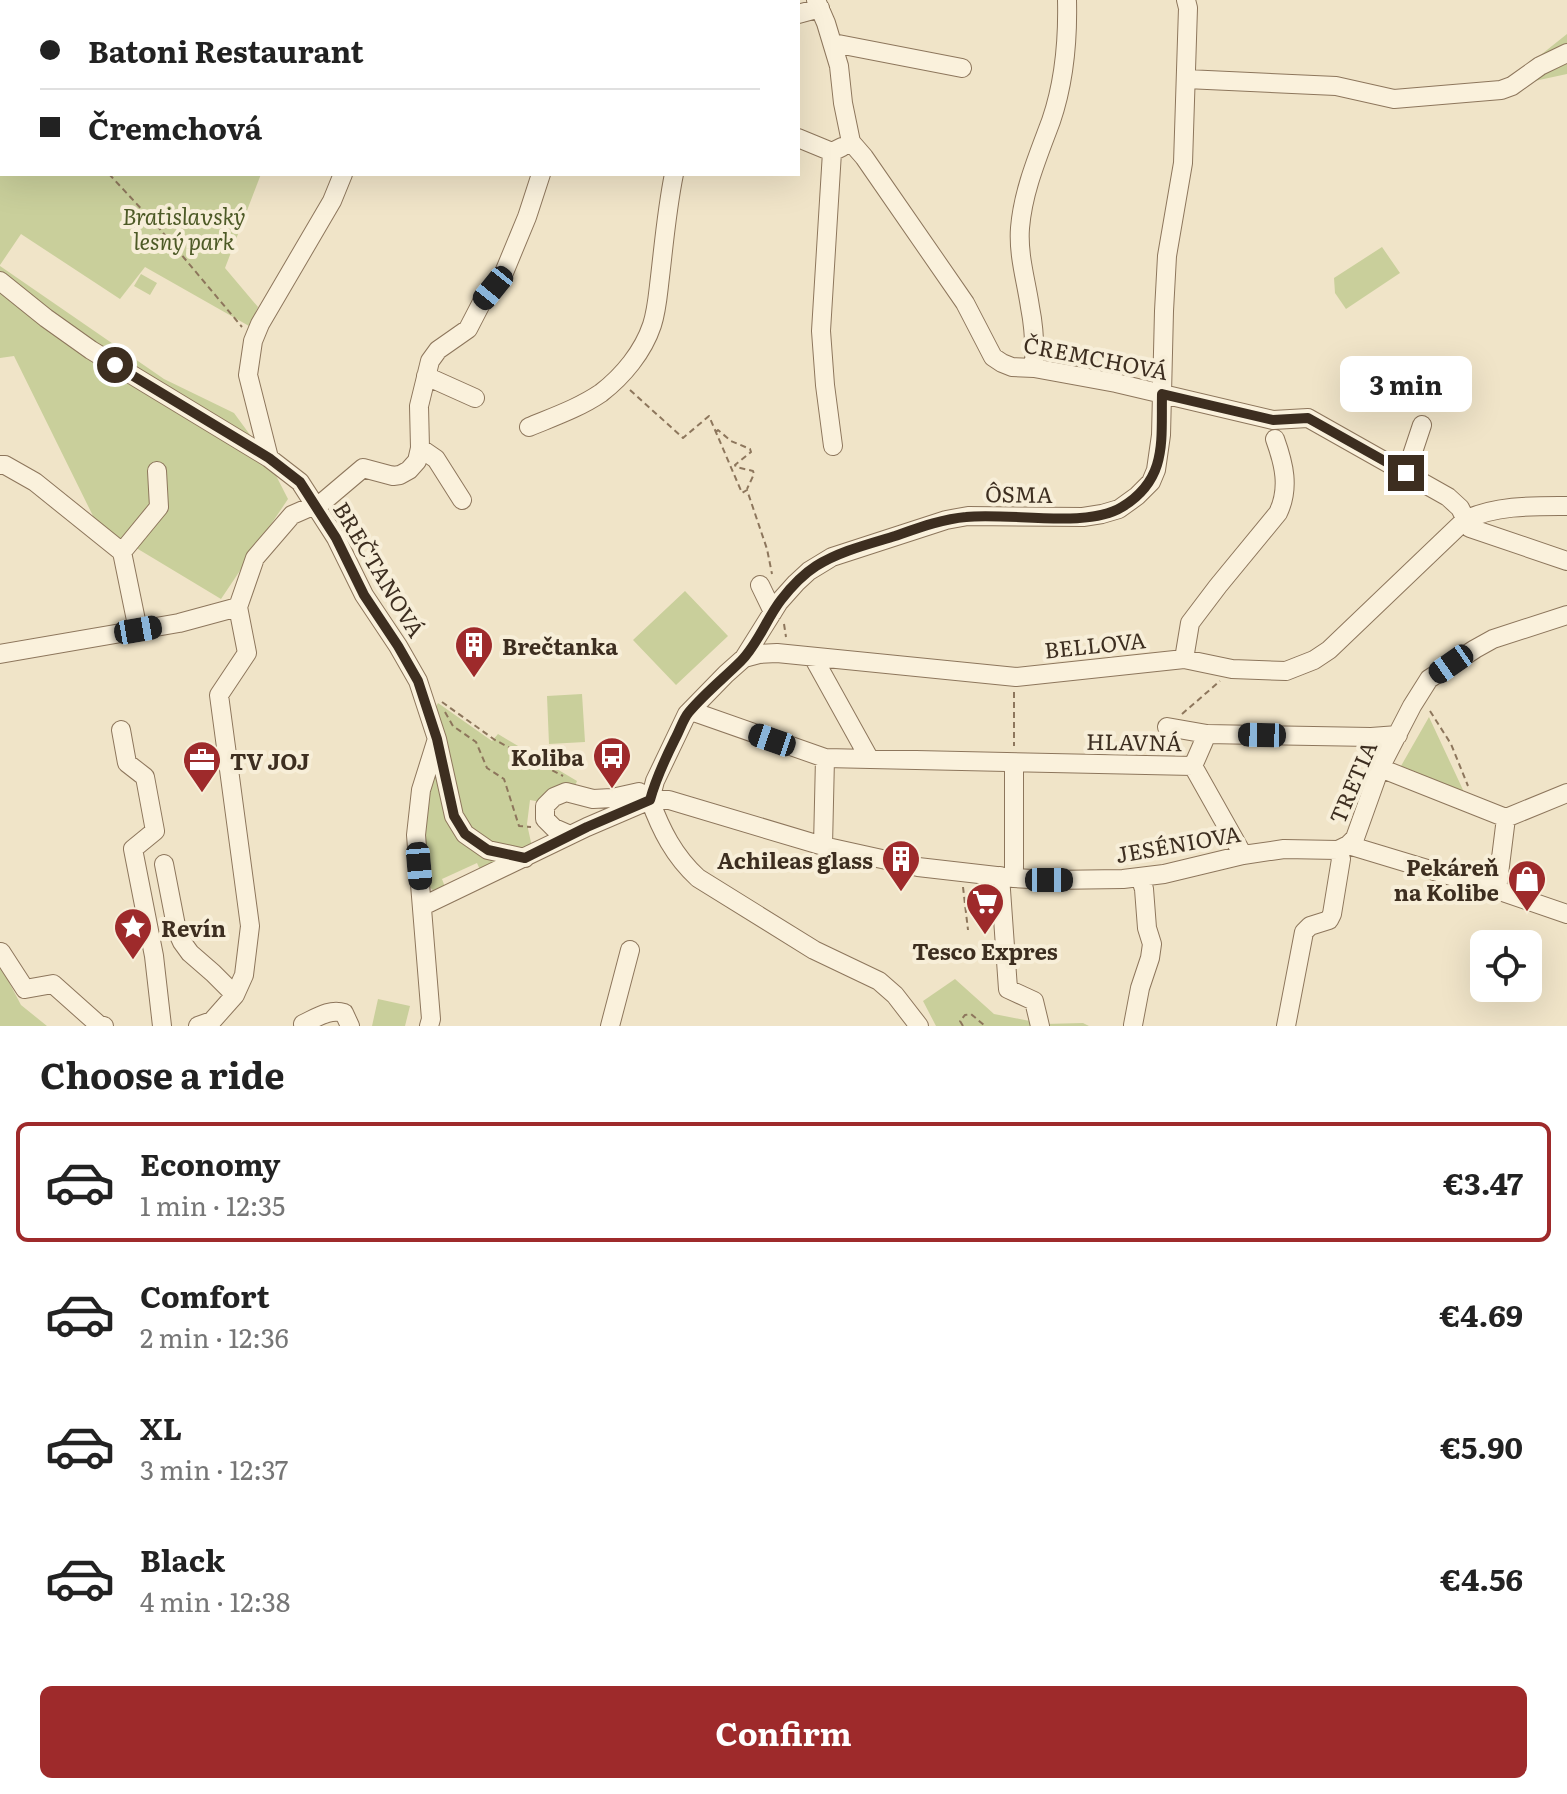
<!DOCTYPE html>
<meta charset="utf-8">
<style>
:root{--surface:#fff;--page:#f2f2f2;--text:#222;--muted:#767676;--line:#e0e0e0;--accent:#9e2a2b}
body{margin:0;font-family:Literata,serif;background:var(--page);color:var(--text);height:100vh;display:flex;flex-direction:column;font-size:30px;white-space:nowrap}
*{box-sizing:border-box;margin:0}
p{font-size:26px;color:var(--muted)}
.icon{flex:none;width:44px;height:44px;fill:none;stroke:currentColor;stroke-width:2;stroke-linecap:round;stroke-linejoin:round}
.map{position:relative;height:1026px;overflow:hidden}
.drawer{display:flex;flex-direction:column;background:var(--surface);flex:1}
.drawer>*{flex:none}
.guide{position:absolute;left:0px;top:0px;width:800px;height:176px;box-shadow:0 8px 32px #0002;display:grid;align-content:center;height:176px;padding:0 40px;background:var(--surface)}
.tools{position:absolute;left:1470px;top:930px;display:grid;gap:16px}
.tools a{display:grid;place-items:center;width:72px;height:72px;border-radius:12px;background:var(--surface);box-shadow:0 8px 32px #0002;font-size:40px}
.end{position:absolute;width:36px;height:36px;margin:-18px;border:10px solid #3d2e20;background:#fff;box-shadow:0 0 0 4px #fff}
.from{border-radius:50%}
.bubble{position:absolute;height:56px;border-radius:12px;background:var(--surface);box-shadow:0 8px 32px #0002;font-size:26px;font-weight:700;line-height:56px;text-align:center}
.car{position:absolute;width:24px;height:48px;margin:-24px -12px;border-radius:10px;box-shadow:0 0 6px 2px #0007;background:linear-gradient(#222 24%,#8ab4d8 0 40%,#222 0 76%,#8ab4d8 0 86%,#222 0)}
.guide b{display:flex;align-items:center;gap:28px;height:76px;font-size:30px}
.guide b+b{border-top:2px solid var(--line)}
.guide i{width:20px;height:20px;background:var(--text)}
ul{padding:0;list-style:none}
li{display:flex;align-items:center;gap:24px;height:120px;margin:0 16px 12px;padding:0 24px;border:4px solid transparent;border-radius:12px}
li div{flex:1}
li b{display:block;font-size:30px}
li em{font-style:normal;font-weight:700}
li.selected{border-color:var(--accent)}
li>.icon{width:72px;height:72px;stroke-width:1.5}
h2{padding:0 40px;font-size:36px;line-height:96px}
.button{display:flex;gap:16px;margin-top:auto;padding:16px 40px}
.button a{flex:1;height:92px;border-radius:12px;background:var(--accent);color:#fff;font-size:32px;font-weight:700;line-height:92px;text-align:center}
.map>svg:first-child{display:block}
.green{fill:#c9cf9b}
.lines{fill:none;stroke-linecap:round;stroke-linejoin:round}
.minor-casing{stroke:#8d765c;stroke-width:20}
.path{stroke:#8d765c;stroke-width:2;stroke-dasharray:6 4;stroke-linecap:butt}
.minor{stroke:#faf1dc;stroke-width:18}
.route{stroke:#3d2e20;stroke-width:10}
.labels{text-anchor:middle;dominant-baseline:central;stroke-width:8;stroke-linejoin:round;paint-order:stroke}
.park-label{font-size:22px;font-style:italic;fill:#4d5a26;stroke:#f7eed8}
.street-label{font-size:22px;fill:#3d2e20;stroke:#f7eed8}
.poi-label{font-size:22px;font-weight:bold;fill:#3d2e20;stroke:#f7eed8;text-anchor:start}
</style>
<div class="map">
<svg width="1567" height="1026" viewBox="0 0 1567 1026">
<rect width="100%" height="100%" fill="#f0e4c8"/>
<path class="green" d="M 0,0 L 273,0 L 273,2 L 2,2 L 2,174 L 261,174 L 225,268 L 258,307 L 249,326 L 145,267 L 120,299 L 21,234 L 0,265 Z
M 1567,34 L 1567,74 L 1498,89 Z
M 1382,247 L 1400,273 L 1346,309 L 1335,293 L 1334,278 Z
M 0,266 L 164,379 L 234,413 L 267,458 L 288,499 L 221,599 L 123,540 L 95,520 L 14,356 L 0,358 Z
M 141,274 L 157,283 L 150,295 L 134,286 Z
M 685,591 L 728,636 L 676,685 L 633,640 Z
M 582,694 L 585,742 L 549,744 L 547,696 Z
M 438,703 L 492,741 L 498,734 L 577,781 L 575,786 L 541,802 L 530,800 L 527,824 L 532,847 L 522,849 L 503,848 L 474,833 L 460,814 L 435,708 Z
M 1429,717 L 1464,792 L 1401,766 Z
M 434,753 L 444,801 L 497,859 L 498,863 L 481,872 L 477,863 L 442,879 L 445,887 L 433,890 L 428,886 L 421,856 Z
M 0,965 L 21,1005 L 47,1026 L 0,1026 Z
M 955,979 L 994,1014 L 1045,1024 L 1083,1023 L 1089,1026 L 936,1026 L 923,1001 Z
M 378,999 L 410,1006 L 405,1026 L 372,1026 Z"/>
<g class="lines">
<defs>
<path id="minor" d="M 466,0 L 471,2
M 733,0 L 739,2
M 816,0 L 826,23 L 839,66 L 843,103 L 851,142 L 864,157 L 965,303 L 993,357 L 1002,363 L 1012,367 L 1034,368 L 1116,383 L 1273,420 L 1308,418 L 1448,497 L 1460,508 L 1470,528 L 1567,561
M 354,2 L 354,0
M 591,2 L 592,1
M 798,14 L 820,8
M 833,43 L 962,68
M 1186,79 L 1336,86 L 1394,99 L 1501,90 L 1512,86 L 1540,66 L 1567,53
M 798,138 L 832,152 L 842,147
M 832,152 L 821,331 L 825,385 L 833,446
M 0,281 L 46,318 L 91,350 L 269,458 L 300,482 L 336,538 L 364,595 L 398,646 L 418,681 L 437,739 L 454,816 L 465,834 L 488,850 L 525,858
M 1034,368 C 1035,348 1034,327 1030,307 C 1026,280 1018,255 1020,228 C 1023,191 1038,156 1051,121 C 1064,83 1068,41 1067,0
M 426,376 L 475,398
M 529,427 C 553,417 579,408 601,393 C 623,376 643,352 652,325 C 657,310 658,293 660,277 C 664,243 667,208 674,174
M 420,448 L 436,459 L 462,500
M 269,458 L 248,375 L 253,341 L 260,324 L 332,201 L 343,174
M 0,465 L 5,465 L 35,482 L 122,552 L 138,630
M 1406,473 L 1422,425
M 122,552 L 159,507 L 157,471
M 760,585 L 773,612
M 0,654 L 179,623 L 238,607
M 813,657 L 869,758
M 744,658 L 779,602 L 796,583 L 809,571 L 832,557 L 946,520 L 968,516 L 1083,517 L 1102,514 L 1119,509 L 1137,496 L 1151,482 L 1156,470 L 1161,435 L 1164,311 L 1167,256 L 1183,163 L 1188,8 L 1186,0
M 1184,659 L 1190,623 L 1218,586 L 1278,513 C 1290,488 1284,464 1275,439
M 687,714 L 694,712 L 825,758 L 1193,766 L 1207,734 L 1371,737 L 1398,735
M 1167,727 L 1207,734
M 121,730 L 127,763 L 145,777 L 155,831 L 133,849 L 154,956 L 162,1026
M 1193,766 L 1243,855
M 1380,768 L 1506,818 L 1567,793
M 650,800 L 655,781 L 687,714 L 726,674 L 744,658 L 759,654 L 777,653 L 1016,677 L 1184,659 L 1232,669 L 1286,671 L 1314,660 L 1329,650 L 1465,520 C 1496,505 1534,506 1567,506
M 650,800 C 661,830 674,856 698,878 L 814,950 L 879,981 L 895,995 L 919,1026
M 570,835 L 554,828 L 545,819 L 545,806 L 554,797 L 566,792 L 593,799 L 612,798 L 639,792 L 650,800
M 1348,845 L 1355,838 L 1380,768 L 1412,706 L 1429,679 L 1475,649 L 1493,639 L 1567,615
M 823,846 L 825,758
M 164,864 L 177,931 L 182,942 L 190,953 L 213,973 L 235,995
M 1000,876 L 1008,989 L 1034,1001 L 1040,1026
M 1014,878 L 1014,763
M 1497,890 L 1506,818
M 423,906 L 587,827 L 650,800 L 669,800 L 823,846 L 918,867 L 1014,878 L 1049,880 L 1123,879 L 1164,874 L 1243,855 L 1284,849 L 1338,850 L 1348,845 L 1497,890 L 1567,914
M 1,952 L 25,989 L 53,984 L 99,1025 L 104,1026
M 303,1024 C 316,1018 330,1008 344,1013 L 350,1026
M 1133,1025 L 1140,988 L 1150,958 L 1152,944 L 1147,928 L 1144,889 L 1140,877
M 198,1026 L 212,1021 L 235,995 L 244,975 L 250,926 L 219,695 L 247,653 L 238,607 L 255,558 L 292,515 L 324,501 L 363,468 L 393,476 L 400,475 L 409,470 L 417,461 L 420,448 L 419,406 L 430,361 L 438,350 L 468,329 L 483,300 L 503,275 L 527,217 L 541,174
M 429,1026 L 431,1019 L 416,835 L 421,790 L 436,742
M 610,1026 L 630,950
M 1286,1026 L 1304,932 L 1310,926 L 1329,920 L 1332,914 L 1341,859 L 1338,850"/>
</defs>
<use href="#minor" class="minor-casing"/>
<path class="path" d="M 0,10 L 2,13
M 109,174 L 159,228 L 242,327
M 630,390 L 683,438 L 709,416 L 742,493 L 747,490 L 767,549 L 772,574
M 716,432 L 718,430 L 731,441 L 750,449 L 751,452 L 735,465 L 736,467 L 753,471 L 754,474 L 747,489
M 784,624 L 786,637
M 1014,692 L 1014,746
M 442,702 L 495,740 L 563,776
M 1430,711 L 1451,744 L 1468,786
M 445,712 L 453,726 L 476,742 L 487,768 L 504,779 L 519,826 L 531,827
M 1182,714 L 1220,681
M 963,887 L 968,930
M 963,1026 L 960,1021 L 965,1015 L 971,1014 L 985,1026"/>
<use href="#minor" class="minor"/>
</g>
<g class="lines">
<path class="route" d="M 115,365 L 269,458 L 300,482 L 336,538 L 364,595 L 398,646 L 418,681 L 437,739 L 454,816 L 465,834 L 488,850 L 525,858 L 587,827 L 650,800 C 656,778 665,759 675,739 C 680,730 683,719 689,712 C 705,693 724,678 741,661 C 758,644 767,618 781,600 C 791,587 802,575 816,566 C 840,551 869,544 895,536 C 918,528 942,519 966,517 C 1008,512 1087,529 1122,507 C 1168,479 1161,441 1162,394 L 1273,420 L 1308,418 L 1406,473"/>
</g>
<defs>
<symbol id="building-pin" viewBox="-11 -11 22 30"><path d="M0 17L-7.5 6A9.5 9.5 0 1 1 7.5 6Z" fill="#9e2a2b" stroke="#f7eed8"/><path d="M-4-6H4V6H1V3H-1V6H-4ZM-2.5-4.3h1.7v1.8h-1.7ZM.8-4.3h1.7v1.8H.8ZM-2.5-1h1.7V.8h-1.7ZM.8-1h1.7V.8H.8Z" fill="#fff"/></symbol>
<symbol id="bus-pin" viewBox="-11 -11 22 30"><path d="M0 17L-7.5 6A9.5 9.5 0 1 1 7.5 6Z" fill="#9e2a2b" stroke="#f7eed8"/><path d="M-5-6H5V4H4V6H2V4H-2V6H-4V4H-5ZM-3.5-4V0h7V-4ZM-3.5 1.2v1.5H-2V1.2ZM2 1.2v1.5H3.5V1.2Z" fill="#fff"/></symbol>
<symbol id="office-pin" viewBox="-11 -11 22 30"><path d="M0 17L-7.5 6A9.5 9.5 0 1 1 7.5 6Z" fill="#9e2a2b" stroke="#f7eed8"/><path d="M-6-3h4V-5.5h4V-3h4V5H-6ZM-1-4.5V-3h2v-1.5ZM-6 0V1H6V0Z" fill="#fff"/></symbol>
<symbol id="shop-pin" viewBox="-11 -11 22 30"><path d="M0 17L-7.5 6A9.5 9.5 0 1 1 7.5 6Z" fill="#9e2a2b" stroke="#f7eed8"/><path d="M-5-2.5h2.3a2.7 3.5 0 0 1 5.4 0H5L5.5 6h-11ZM-1.5-2.5h3a1.5 2.3 0 0 0-3 0Z" fill="#fff"/></symbol>
<symbol id="supermarket-pin" viewBox="-11 -11 22 30"><path d="M0 17L-7.5 6A9.5 9.5 0 1 1 7.5 6Z" fill="#9e2a2b" stroke="#f7eed8"/><path d="M-6-5.5h2.5l.6 2H6L4.5 2H-2.5L-4.4-4H-6ZM-1.5 3.2a1.3 1.3 0 1 0 .1 0ZM3 3.2a1.3 1.3 0 1 0 .1 0Z" fill="#fff"/></symbol>
<symbol id="sight-pin" viewBox="-11 -11 22 30"><path d="M0 17L-7.5 6A9.5 9.5 0 1 1 7.5 6Z" fill="#9e2a2b" stroke="#f7eed8"/><path d="M0-6L1.8-2.2L6-1.7L2.9 1.2L3.7 5.4L0 3.3L-3.7 5.4L-2.9 1.2L-6-1.7L-1.8-2.2Z" fill="#fff"/></symbol>
</defs>
<g fill-rule="evenodd">
<use href="#building-pin" x="452" y="623" width="44" height="60"/>
<use href="#bus-pin" x="590" y="734" width="44" height="60"/>
<use href="#office-pin" x="180" y="738" width="44" height="60"/>
<use href="#building-pin" x="879" y="837" width="44" height="60"/>
<use href="#shop-pin" x="1505" y="857" width="44" height="60"/>
<use href="#supermarket-pin" x="963" y="880" width="44" height="60"/>
<use href="#sight-pin" x="111" y="905" width="44" height="60"/>
</g>
<g class="labels">
<g class="park-label">
<text x="184" y="215">Bratislavský<tspan x="184" dy="25">lesný park</tspan></text>
</g>
<g class="street-label">
<text transform="translate(1096 357) rotate(11)">ČREMCHOVÁ</text>
<text transform="translate(1019 493) rotate(1)">ÔSMA</text>
<text transform="translate(380 569) rotate(59)">BREČTANOVÁ</text>
<text transform="translate(1095 644) rotate(-6)">BELLOVA</text>
<text transform="translate(1134 741) rotate(1)">HLAVNÁ</text>
<text transform="translate(1352 782) rotate(-67)">TRETIA</text>
<text transform="translate(1178 843) rotate(-10)">JESÉNIOVA</text>
</g>
<g class="poi-label">
<text x="502" y="645">Brečtanka</text>
<text x="584" y="756" text-anchor="end">Koliba</text>
<text x="230" y="760">TV JOJ</text>
<text x="873" y="859" text-anchor="end">Achileas glass</text>
<text x="1499" y="866" text-anchor="end">Pekáreň<tspan x="1499" dy="25">na Kolibe</tspan></text>
<text x="161" y="927">Revín</text>
<text x="985" y="950" text-anchor="middle">Tesco Expres</text>
</g>
</g>
</svg>
<div class="tools">
<a><svg class="icon" aria-label="locate" viewBox="0 0 24 24"><circle cx="12" cy="12" r="6"/><path d="M12 2v4M12 18v4M2 12h4M18 12h4"/></svg></a>
</div>
<i class="end from" style="left:115px;top:365px"></i>
<i class="end" style="left:1406px;top:473px"></i>
<div class="bubble" style="left:1340px;top:356px;width:132px">3 min</div>
<i class="car" style="left:493px;top:288px;rotate:219deg"></i>
<i class="car" style="left:138px;top:630px;rotate:80deg"></i>
<i class="car" style="left:1451px;top:664px;rotate:235deg"></i>
<i class="car" style="left:1262px;top:735px;rotate:271deg"></i>
<i class="car" style="left:772px;top:740px;rotate:289deg"></i>
<i class="car" style="left:419px;top:866px;rotate:175deg"></i>
<i class="car" style="left:1049px;top:880px;rotate:90deg"></i>
<div class="guide">
<b><i class="from"></i>Batoni Restaurant</b>
<b><i></i>Čremchová</b>
</div>
</div>
<section class="drawer">
<h2>Choose a ride</h2>
<ul>
<li class="selected"><svg class="icon" aria-label="car" viewBox="0 0 24 24"><path d="M5 17H2v-5l4-1 3-4h7l3 4 3 1v5h-3M9 17h6M6 11h13"/><circle cx="7" cy="17" r="2"/><circle cx="17" cy="17" r="2"/></svg><div><b>Economy</b><p>1 min · 12:35</p></div><em>€3.47</em></li>
<li><svg class="icon" aria-label="car" viewBox="0 0 24 24"><path d="M5 17H2v-5l4-1 3-4h7l3 4 3 1v5h-3M9 17h6M6 11h13"/><circle cx="7" cy="17" r="2"/><circle cx="17" cy="17" r="2"/></svg><div><b>Comfort</b><p>2 min · 12:36</p></div><em>€4.69</em></li>
<li><svg class="icon" aria-label="car" viewBox="0 0 24 24"><path d="M5 17H2v-5l4-1 3-4h7l3 4 3 1v5h-3M9 17h6M6 11h13"/><circle cx="7" cy="17" r="2"/><circle cx="17" cy="17" r="2"/></svg><div><b>XL</b><p>3 min · 12:37</p></div><em>€5.90</em></li>
<li><svg class="icon" aria-label="car" viewBox="0 0 24 24"><path d="M5 17H2v-5l4-1 3-4h7l3 4 3 1v5h-3M9 17h6M6 11h13"/><circle cx="7" cy="17" r="2"/><circle cx="17" cy="17" r="2"/></svg><div><b>Black</b><p>4 min · 12:38</p></div><em>€4.56</em></li>
</ul>
<div class="button"><a>Confirm</a></div>
</section>
